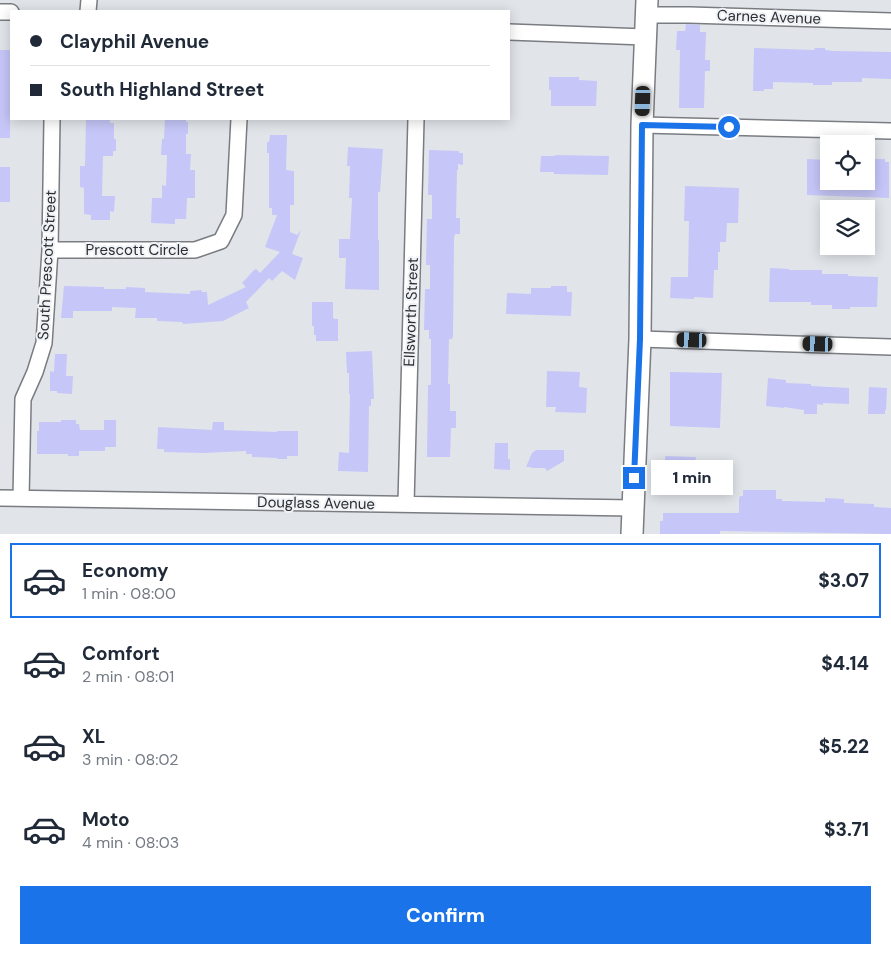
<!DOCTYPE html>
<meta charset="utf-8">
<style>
:root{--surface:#fff;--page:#f6f6f7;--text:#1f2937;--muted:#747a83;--line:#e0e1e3;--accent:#1a73e8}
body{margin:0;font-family:"DM Sans",sans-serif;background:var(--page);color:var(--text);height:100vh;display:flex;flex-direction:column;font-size:19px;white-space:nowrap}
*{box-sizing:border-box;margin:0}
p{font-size:16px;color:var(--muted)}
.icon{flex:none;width:28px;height:28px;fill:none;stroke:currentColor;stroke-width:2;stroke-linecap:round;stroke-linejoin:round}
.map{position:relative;height:534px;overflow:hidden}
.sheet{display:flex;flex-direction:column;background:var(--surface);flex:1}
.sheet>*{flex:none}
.banner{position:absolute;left:10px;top:10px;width:500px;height:110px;border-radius:0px;box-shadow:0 2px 12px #0003;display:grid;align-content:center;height:110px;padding:0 20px;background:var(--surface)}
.buttons{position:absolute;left:820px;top:135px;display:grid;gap:10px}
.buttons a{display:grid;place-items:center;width:55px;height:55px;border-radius:0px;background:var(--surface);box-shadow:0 2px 12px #0003;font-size:25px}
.end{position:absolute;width:22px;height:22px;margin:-11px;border:6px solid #1a73e8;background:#fff;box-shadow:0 0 0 2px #fff}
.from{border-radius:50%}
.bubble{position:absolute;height:35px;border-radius:0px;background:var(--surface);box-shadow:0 2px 12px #0003;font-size:16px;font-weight:800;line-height:35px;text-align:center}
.car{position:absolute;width:15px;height:30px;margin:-15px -8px;border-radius:6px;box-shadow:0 0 4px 1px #0007;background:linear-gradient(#222 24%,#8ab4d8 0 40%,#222 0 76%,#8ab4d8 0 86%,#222 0)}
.banner b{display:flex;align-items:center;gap:18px;height:48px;font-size:19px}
.banner b+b{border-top:1px solid var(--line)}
.banner i{width:12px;height:12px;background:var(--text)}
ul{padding:9px 0 0;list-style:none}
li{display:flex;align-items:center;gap:15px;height:75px;margin:0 10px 8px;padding:0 10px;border:2px solid transparent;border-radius:0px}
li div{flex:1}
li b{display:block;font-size:19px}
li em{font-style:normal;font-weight:800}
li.active{border-color:var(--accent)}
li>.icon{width:45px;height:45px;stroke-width:1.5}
.cta{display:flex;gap:10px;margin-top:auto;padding:10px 20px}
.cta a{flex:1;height:58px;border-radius:0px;background:var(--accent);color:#fff;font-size:20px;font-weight:800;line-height:58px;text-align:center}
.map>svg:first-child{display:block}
.building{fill:#c6c6f8}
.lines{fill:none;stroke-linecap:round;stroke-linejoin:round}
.street-casing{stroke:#797c80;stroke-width:18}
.secondary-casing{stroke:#797c80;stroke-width:24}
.street{stroke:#fff;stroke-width:15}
.secondary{stroke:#fff;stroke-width:21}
.route{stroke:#1a73e8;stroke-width:6}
.labels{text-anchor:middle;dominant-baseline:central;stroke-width:4;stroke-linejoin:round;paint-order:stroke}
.street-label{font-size:15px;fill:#2b2d2e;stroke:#eff2f7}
</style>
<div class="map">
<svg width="891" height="534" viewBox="0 0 891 534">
<rect width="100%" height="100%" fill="#e1e5ea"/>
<path class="building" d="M 686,24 L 700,25 L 700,32 L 706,32 L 705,60 L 710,60 L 710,71 L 705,71 L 704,108 L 679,108 L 680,50 L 676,50 L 677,31 L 685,31 Z
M 754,48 L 814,50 L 815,48 L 825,48 L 825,50 L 834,51 L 891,52 L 891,79 L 862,78 L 862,82 L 832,82 L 832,85 L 813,85 L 813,83 L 773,82 L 773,89 L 764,89 L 764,91 L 753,91 Z
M 0,50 L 11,50 L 10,138 L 0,138 Z
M 549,77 L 579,77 L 579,80 L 597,81 L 596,106 L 551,106 L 551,90 L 549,90 Z
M 86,119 L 110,119 L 110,123 L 114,123 L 114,139 L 116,139 L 116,151 L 113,151 L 113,156 L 103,156 L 102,196 L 115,196 L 114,212 L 110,211 L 110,220 L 91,220 L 91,215 L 84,214 L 84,188 L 80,187 L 80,166 L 85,166 Z
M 165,119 L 186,119 L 186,122 L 188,122 L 188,134 L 186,134 L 186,154 L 191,154 L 190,170 L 195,170 L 195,198 L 187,198 L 186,219 L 175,219 L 175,224 L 151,223 L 152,198 L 162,198 L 162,185 L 166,186 L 167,155 L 161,155 L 162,139 L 164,139 Z
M 270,135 L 287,135 L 286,170 L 294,171 L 294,205 L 290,205 L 290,232 L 297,235 L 301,230 L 292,254 L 303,258 L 295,280 L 282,271 L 272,281 L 269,278 L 246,302 L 249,308 L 223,321 L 183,324 L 182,322 L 157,321 L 157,318 L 135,318 L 136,308 L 112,307 L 112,311 L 73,311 L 73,318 L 61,318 L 64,286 L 104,287 L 104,289 L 126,289 L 126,287 L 145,288 L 145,292 L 190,294 L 190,291 L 201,290 L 202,292 L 207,292 L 208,305 L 246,287 L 242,283 L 254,270 L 256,269 L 260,273 L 280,252 L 265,247 L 277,215 L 272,215 L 272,208 L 269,208 L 269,153 L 267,153 L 267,142 L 269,142 Z
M 348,147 L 383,149 L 380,192 L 378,192 L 378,240 L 379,240 L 379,290 L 345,289 L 346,258 L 339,258 L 339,239 L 350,239 L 352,198 L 349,198 L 350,166 L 347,166 Z
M 429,150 L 459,151 L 459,153 L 463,153 L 463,165 L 458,164 L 458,170 L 457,170 L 456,218 L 460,218 L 460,234 L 455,234 L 454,238 L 453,336 L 452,339 L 449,339 L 448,384 L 450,384 L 450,411 L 456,411 L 456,428 L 451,428 L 450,457 L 427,457 L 428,385 L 431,385 L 431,339 L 429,339 L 429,330 L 424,330 L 425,289 L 430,289 L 430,265 L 426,265 L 427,219 L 432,219 L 432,195 L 428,195 Z
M 555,155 L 609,156 L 608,175 L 554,174 L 554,172 L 540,172 L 541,156 L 555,156 Z
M 807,159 L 828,160 L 828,181 L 868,181 L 868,162 L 874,162 L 874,159 L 885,159 L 885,162 L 889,162 L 889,198 L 807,195 Z
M 0,167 L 10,167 L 10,202 L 0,202 Z
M 685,186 L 739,188 L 738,223 L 727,223 L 726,242 L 720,242 L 720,252 L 718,252 L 718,270 L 714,270 L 713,298 L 694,297 L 694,299 L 670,298 L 671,277 L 688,277 L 689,221 L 684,221 Z
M 770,268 L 789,269 L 789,270 L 822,270 L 822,274 L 848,274 L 848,276 L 878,277 L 877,307 L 850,307 L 850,309 L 832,309 L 832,305 L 811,305 L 811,302 L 769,302 Z
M 551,286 L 567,286 L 567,292 L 572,292 L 571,316 L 506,314 L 507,293 L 531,294 L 531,288 L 551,288 Z
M 312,302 L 333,302 L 333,318 L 334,318 L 334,319 L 338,319 L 338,341 L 316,341 L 316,335 L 314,335 L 314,326 L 312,326 Z
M 372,351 L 374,399 L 371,399 L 371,406 L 369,406 L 368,472 L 338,471 L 339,452 L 349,453 L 350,394 L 349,394 L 349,373 L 347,373 L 346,352 Z
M 55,354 L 67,354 L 66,376 L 73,376 L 72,394 L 57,393 L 57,391 L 50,391 L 50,371 L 54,372 Z
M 547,371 L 580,372 L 579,387 L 587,388 L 586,413 L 555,412 L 556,407 L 546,407 Z
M 670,372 L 722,373 L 720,428 L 670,426 Z
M 768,378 L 786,380 L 786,383 L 811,384 L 811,386 L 849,388 L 849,404 L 823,403 L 823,405 L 817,404 L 817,414 L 804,414 L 804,410 L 784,407 L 784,408 L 766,406 Z
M 869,387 L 887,388 L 886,410 L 885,410 L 885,414 L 868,414 Z
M 61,420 L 76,420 L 76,424 L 79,424 L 80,430 L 104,430 L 104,420 L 116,420 L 116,447 L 105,447 L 105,451 L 79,451 L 79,456 L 68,456 L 68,454 L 37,454 L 37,431 L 39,431 L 39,422 L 61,422 Z
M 213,422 L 224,422 L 224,430 L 277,432 L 277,431 L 298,431 L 298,456 L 287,456 L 287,459 L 277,459 L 277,458 L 252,457 L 252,454 L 246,454 L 246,451 L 203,453 L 164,452 L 164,449 L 157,449 L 158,427 L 212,430 Z
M 495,443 L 508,443 L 508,459 L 510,459 L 510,470 L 494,469 Z
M 536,450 L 564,450 L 564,461 L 547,471 L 545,468 L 531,468 L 531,467 L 526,467 L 532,453 Z
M 666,456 L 696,457 L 695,462 L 702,462 L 702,476 L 695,476 L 695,482 L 666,481 L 665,480 L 665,457 Z
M 743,490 L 776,490 L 776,499 L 782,499 L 782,501 L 825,502 L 825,498 L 844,499 L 844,503 L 874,504 L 874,507 L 891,508 L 891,534 L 720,531 L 720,534 L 660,534 L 660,521 L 663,521 L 663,513 L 739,513 L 739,499 L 740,496 L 743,496 Z"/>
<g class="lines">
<defs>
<path id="street" d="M 88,11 L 89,0
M 0,12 L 11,12
M 647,15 L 689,15 L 891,21
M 509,32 L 645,37
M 642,125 L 891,131
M 50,250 L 195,250 L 221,241 L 234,215 L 239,119
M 640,339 L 891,347
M 0,498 L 633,508
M 21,498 L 23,399 L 35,372 L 44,343 L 50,250 L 52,119
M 406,504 L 416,119"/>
<path id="secondary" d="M 632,534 L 640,339 L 642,125 L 647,0"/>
</defs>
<use href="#street" class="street-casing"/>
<use href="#secondary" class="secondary-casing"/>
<use href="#street" class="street"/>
<use href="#secondary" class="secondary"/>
</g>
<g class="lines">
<path class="route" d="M 634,478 L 640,339 L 642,125 L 729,127"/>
</g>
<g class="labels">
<g class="street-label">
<text transform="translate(769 17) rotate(2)">Carnes Avenue</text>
<text x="137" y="250">Prescott Circle</text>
<text transform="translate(47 265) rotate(-87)">South Prescott Street</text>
<text transform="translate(411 312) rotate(-88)">Ellsworth Street</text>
<text transform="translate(316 503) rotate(1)">Douglass Avenue</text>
</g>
</g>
</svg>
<div class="buttons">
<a><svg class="icon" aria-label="locate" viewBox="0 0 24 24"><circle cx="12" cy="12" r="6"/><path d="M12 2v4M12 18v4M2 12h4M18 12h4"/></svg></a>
<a><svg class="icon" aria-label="layers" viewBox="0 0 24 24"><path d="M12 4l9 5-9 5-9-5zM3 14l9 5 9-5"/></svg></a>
</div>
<i class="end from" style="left:729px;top:127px"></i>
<i class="end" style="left:634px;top:478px"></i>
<div class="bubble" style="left:651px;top:460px;width:82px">1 min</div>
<i class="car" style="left:643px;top:101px;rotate:182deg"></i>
<i class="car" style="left:692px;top:340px;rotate:272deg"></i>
<i class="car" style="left:818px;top:344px;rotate:272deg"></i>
<div class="banner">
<b><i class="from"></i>Clayphil Avenue</b>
<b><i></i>South Highland Street</b>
</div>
</div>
<section class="sheet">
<ul>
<li class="active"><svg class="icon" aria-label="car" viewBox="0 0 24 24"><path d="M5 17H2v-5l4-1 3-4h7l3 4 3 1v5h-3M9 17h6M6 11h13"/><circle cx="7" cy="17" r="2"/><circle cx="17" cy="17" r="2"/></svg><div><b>Economy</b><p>1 min · 08:00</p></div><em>$3.07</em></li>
<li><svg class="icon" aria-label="car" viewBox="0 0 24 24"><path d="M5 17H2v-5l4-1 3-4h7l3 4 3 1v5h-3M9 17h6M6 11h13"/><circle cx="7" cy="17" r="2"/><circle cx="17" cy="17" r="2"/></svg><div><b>Comfort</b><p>2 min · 08:01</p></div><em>$4.14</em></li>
<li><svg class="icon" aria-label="car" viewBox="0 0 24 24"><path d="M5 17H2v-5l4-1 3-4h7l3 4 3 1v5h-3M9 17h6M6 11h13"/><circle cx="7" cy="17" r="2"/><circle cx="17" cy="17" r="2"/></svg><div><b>XL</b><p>3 min · 08:02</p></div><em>$5.22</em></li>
<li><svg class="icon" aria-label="car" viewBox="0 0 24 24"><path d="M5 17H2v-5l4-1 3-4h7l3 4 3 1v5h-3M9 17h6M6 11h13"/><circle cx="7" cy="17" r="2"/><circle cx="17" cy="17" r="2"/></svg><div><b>Moto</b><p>4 min · 08:03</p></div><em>$3.71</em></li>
</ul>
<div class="cta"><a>Confirm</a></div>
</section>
